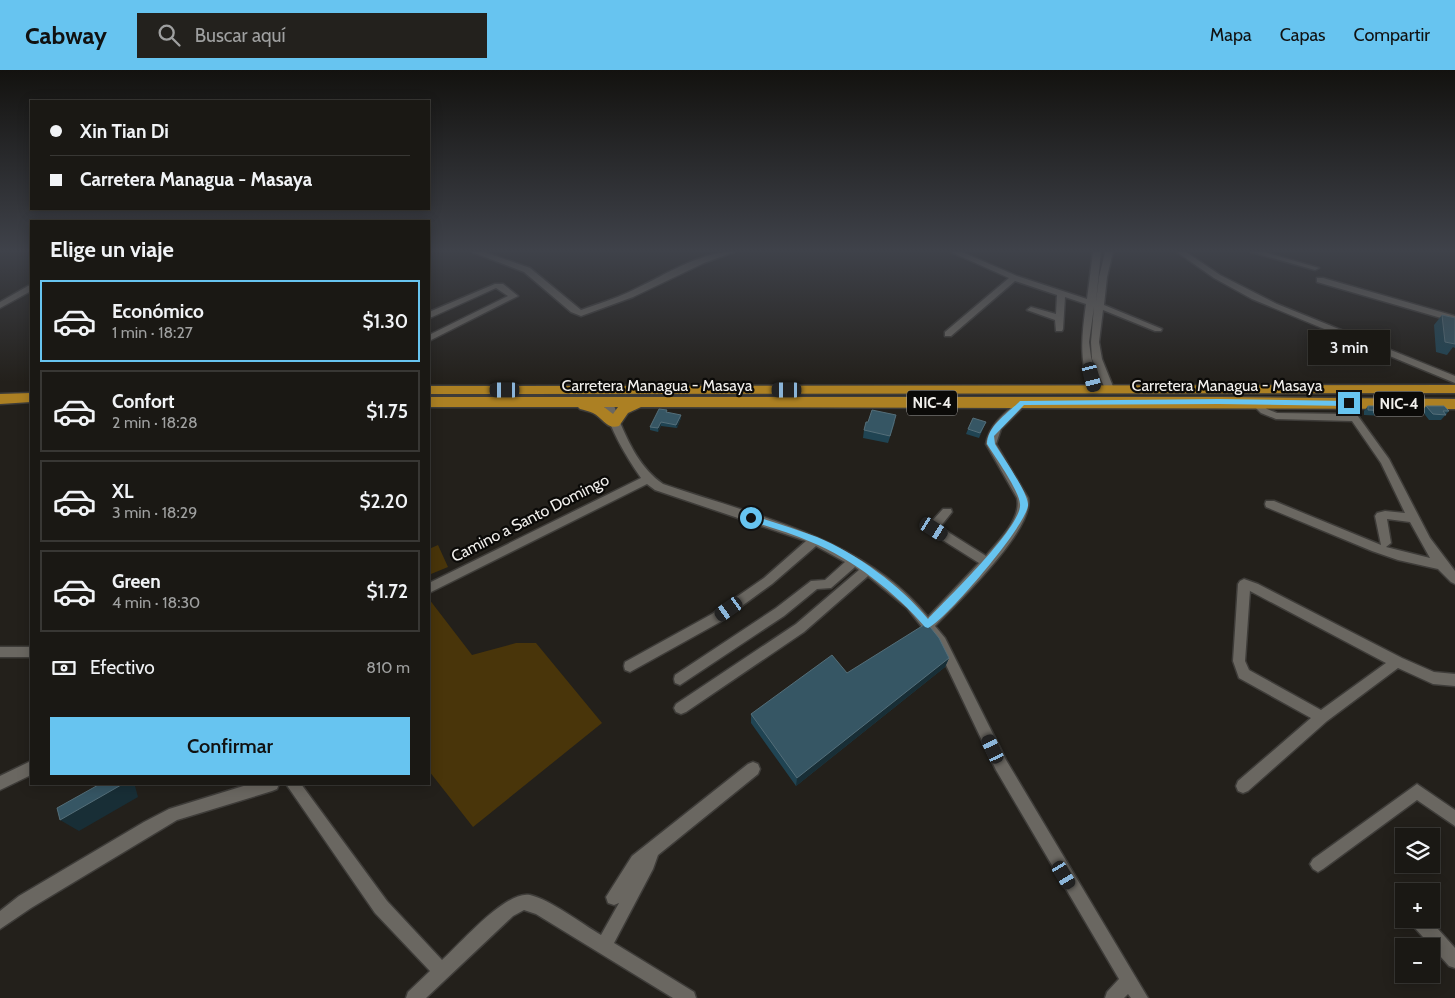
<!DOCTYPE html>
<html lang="es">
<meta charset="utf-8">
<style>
:root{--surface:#1a1814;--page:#23211d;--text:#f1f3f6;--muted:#9fa0a0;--line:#383734;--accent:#67c4f0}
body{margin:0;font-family:Cabin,sans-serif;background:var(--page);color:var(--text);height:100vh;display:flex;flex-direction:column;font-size:19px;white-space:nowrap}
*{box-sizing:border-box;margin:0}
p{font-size:16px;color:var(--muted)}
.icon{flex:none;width:28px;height:28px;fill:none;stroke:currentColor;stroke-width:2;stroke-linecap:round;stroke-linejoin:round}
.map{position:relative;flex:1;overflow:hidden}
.panel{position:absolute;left:30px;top:150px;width:400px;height:565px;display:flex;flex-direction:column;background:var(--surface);border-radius:0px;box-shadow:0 2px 12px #0003,0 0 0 1px var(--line)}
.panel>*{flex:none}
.top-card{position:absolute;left:30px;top:30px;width:400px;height:110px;border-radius:0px;box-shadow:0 2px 12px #0003,0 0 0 1px var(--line);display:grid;align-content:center;height:110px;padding:0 20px;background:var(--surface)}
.buttons{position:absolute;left:1395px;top:758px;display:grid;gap:10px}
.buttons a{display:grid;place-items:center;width:45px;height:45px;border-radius:0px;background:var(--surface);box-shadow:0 2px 12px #0003,0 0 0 1px var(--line);font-size:25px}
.end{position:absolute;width:22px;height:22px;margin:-11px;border:6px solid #67c4f0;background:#111;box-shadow:0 0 0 2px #111}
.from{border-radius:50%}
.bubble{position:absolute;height:35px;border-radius:0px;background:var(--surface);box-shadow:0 2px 12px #0003,0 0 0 1px var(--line);font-size:16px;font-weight:600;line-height:35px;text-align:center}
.car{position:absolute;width:15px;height:30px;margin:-15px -8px;border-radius:6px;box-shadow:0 0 4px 1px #0007;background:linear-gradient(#222 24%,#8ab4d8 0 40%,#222 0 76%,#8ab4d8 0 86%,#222 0)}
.top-card b{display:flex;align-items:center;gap:18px;height:48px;font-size:19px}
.top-card b+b{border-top:1px solid var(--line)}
.top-card i{width:12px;height:12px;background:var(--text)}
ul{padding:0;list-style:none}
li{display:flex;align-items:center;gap:15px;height:82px;margin:0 10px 8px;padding:0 10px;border:2px solid var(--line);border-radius:0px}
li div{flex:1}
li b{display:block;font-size:19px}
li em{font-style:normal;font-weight:600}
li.selected{border-color:var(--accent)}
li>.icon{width:45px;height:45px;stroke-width:1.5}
h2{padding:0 20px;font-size:22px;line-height:60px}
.pay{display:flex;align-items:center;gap:12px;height:55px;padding:0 20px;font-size:19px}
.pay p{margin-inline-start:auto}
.button{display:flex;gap:10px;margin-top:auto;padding:10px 20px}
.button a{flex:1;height:58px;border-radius:0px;background:var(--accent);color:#111;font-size:20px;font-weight:600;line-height:58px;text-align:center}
header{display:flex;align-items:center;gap:30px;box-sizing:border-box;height:70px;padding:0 25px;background:var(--accent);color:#111}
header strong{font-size:24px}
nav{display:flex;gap:28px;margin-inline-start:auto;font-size:18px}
.search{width:350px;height:45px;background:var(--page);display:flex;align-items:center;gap:12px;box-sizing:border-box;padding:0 18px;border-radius:0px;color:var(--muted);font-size:19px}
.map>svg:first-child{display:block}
.green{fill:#49350a}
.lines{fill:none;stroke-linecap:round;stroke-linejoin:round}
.minor-casing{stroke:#3e3c39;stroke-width:3}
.highway-casing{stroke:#3e3c39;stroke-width:3}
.minor{fill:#6a6761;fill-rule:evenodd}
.highway{fill:#ac8023;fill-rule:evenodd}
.wall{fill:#204453}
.shaded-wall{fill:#182e36}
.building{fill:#365664;stroke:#546e79}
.route{fill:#67c4f0}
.labels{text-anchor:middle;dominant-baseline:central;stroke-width:4.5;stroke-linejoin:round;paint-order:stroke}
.shield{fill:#0b0a08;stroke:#acaaa8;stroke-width:1}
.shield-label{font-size:15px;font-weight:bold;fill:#f1efec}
.street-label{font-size:16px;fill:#f1efec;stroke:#0b0a08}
</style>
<header>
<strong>Cabway</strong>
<div class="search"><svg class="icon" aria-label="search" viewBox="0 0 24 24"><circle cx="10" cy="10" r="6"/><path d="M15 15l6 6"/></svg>Buscar aquí</div>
<nav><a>Mapa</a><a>Capas</a><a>Compartir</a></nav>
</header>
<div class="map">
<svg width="1455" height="928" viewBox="0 0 1455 928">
<rect width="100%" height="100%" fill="#23201b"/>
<path class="green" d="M 438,475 L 448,497 L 431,504 L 429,500 L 429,479 Z
M 429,529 L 472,585 L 516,573 L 536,573 L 602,653 L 473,757 L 429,701 Z"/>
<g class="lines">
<defs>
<path id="minor" d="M 472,182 L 484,182 L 530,198 L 581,240 C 597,234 614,229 629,222 C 660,208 700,181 734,182 L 704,193 L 633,227 L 581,246 L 571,242 L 524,202 Z
M 951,182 L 962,182 L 1017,206 L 1087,229 L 1093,182 L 1101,182 L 1096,232 L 1099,207 L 1105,182 L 1113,182 L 1107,207 L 1104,235 L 1162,259 L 1161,261 L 1155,261 L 1103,240 L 1099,272 L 1102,289 L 1114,319 L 1112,321 L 1106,321 L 1092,289 L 1091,272 L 1094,237 L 1089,272 L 1091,287 L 1100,319 L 1098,321 L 1092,321 C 1078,293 1082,264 1086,234 L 1065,227 L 1063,259 L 1062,261 L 1056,261 L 1055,250 L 1027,240 L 1031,237 L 1056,244 L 1057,225 L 1015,211 L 951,266 L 945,266 L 945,262 L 1009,208 Z
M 1177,182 L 1186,182 L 1220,205 L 1277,234 L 1455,306 L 1455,313 L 1252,229 L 1214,208 Z
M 1251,182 L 1264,182 L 1319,198 L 1315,200 Z
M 1317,208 L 1323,208 L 1455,246 L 1455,252 L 1317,212 Z
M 495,214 L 503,214 L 518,226 L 429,271 L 429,265 L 508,226 L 496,218 L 432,247 L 429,248 L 429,242 Z
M 28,216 L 31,216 L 31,221 L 0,238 L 0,232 Z
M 1255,329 L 1267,339 L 1277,343 L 1347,344 L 1339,333 L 1344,330 L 1347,331 L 1389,389 L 1430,468 L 1455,501 L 1455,514 L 1451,512 L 1438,499 L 1398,490 L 1372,481 L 1266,437 L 1265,434 L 1266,431 L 1274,431 L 1381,475 L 1375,446 L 1377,443 L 1385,441 L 1405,443 L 1381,393 L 1352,351 L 1276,349 L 1261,343 L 1250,332 ZM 1387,449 L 1410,452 L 1430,488 L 1386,477 L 1391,473 Z
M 608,330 C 615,332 616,343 619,350 C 629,374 641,399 663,414 C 753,445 866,469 928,547 L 979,493 L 930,462 L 928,459 L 932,451 L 943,439 L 951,439 L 952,442 L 940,457 L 986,486 C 998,471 1022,449 1017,428 L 986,374 C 989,355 1005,343 1019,331 L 1025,331 L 1027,333 L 1001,359 L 996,374 L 1028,428 C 1036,458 957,533 935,556 L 945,568 L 1006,690 L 1148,928 L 1131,928 L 1128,924 L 1124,928 L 1105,928 L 1107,922 L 1119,909 L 996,700 L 937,576 L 907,538 L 868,506 L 804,562 L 686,642 L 681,644 L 676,642 L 674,638 L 676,634 L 796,554 L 859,500 L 855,497 L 831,518 L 817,519 L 784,546 L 680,615 L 675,613 L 674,609 L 675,605 L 776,538 L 811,511 L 825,510 L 845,492 L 816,476 L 772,514 L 720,552 L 630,602 L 625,600 L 624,596 L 625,592 L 712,544 L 764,508 L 806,471 L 655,420 L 647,414 L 429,523 L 429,513 L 641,408 C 625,385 610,359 603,333 Z
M 1244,509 L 1258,514 L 1402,588 L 1434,602 L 1455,604 L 1455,616 L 1433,614 L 1398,598 L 1327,651 L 1248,721 L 1243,723 L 1238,721 L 1236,716 L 1238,711 L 1311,648 L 1239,608 L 1233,591 L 1238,514 L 1240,511 ZM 1250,520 L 1250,521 L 1386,593 L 1321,640 L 1249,600 L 1245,591 Z
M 0,577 L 31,577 L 31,587 L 0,587 Z
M 31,691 L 31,705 L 0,720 L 0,706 Z
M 753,692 L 758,694 L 760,699 L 758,704 L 658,785 L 653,799 L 614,873 L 694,922 L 696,928 L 673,928 L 536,844 L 524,840 L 513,846 L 426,928 L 406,928 L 408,922 L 430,901 L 375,843 L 286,714 L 301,714 L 387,831 L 442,890 C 460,874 506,820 530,825 C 551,830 582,854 601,865 L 619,833 L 614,835 L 608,833 L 606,827 L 632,786 L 748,694 Z
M 250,714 L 279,714 L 277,719 L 272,721 L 177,750 L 31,838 L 0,859 L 0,841 L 19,826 L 144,752 L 169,739 Z
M 1417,714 L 1455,740 L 1455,756 L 1417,730 L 1323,799 L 1318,802 L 1313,799 L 1310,794 L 1313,789 Z
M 1413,849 L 1429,849 L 1455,878 L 1455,898 L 1449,896 L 1414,857 Z"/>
<path id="highway" d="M 1455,315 L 1455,323 L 429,324 L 429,316 Z
M 31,323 L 31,332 L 0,334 L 0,324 Z
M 429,327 L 1219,327 L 1455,329 L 1455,339 L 641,337 L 628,343 L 619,356 C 607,360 603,348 593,343 C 589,341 584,340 580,339 L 578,337 L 429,337 ZM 604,337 L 618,337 L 613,344 Z"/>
</defs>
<use href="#minor" class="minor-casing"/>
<use href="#highway" class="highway-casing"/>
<use href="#minor" class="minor"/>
<use href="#highway" class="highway"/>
</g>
<path class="wall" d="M 1442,245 L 1455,248 L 1455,278 L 1453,277 L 1447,285 L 1436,282 L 1434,255 Z
M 1368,336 L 1413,342 L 1408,347 L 1364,345 L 1364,341 Z
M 1426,336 L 1449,341 L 1441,350 L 1429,350 L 1422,341 Z
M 667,340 L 667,343 L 681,348 L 677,358 L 661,356 L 658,362 L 650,360 L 650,357 Z
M 895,352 L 888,373 L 863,368 L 864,360 Z
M 986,352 L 979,368 L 966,364 L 968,359 Z
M 949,588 L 945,597 L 796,716 L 751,653 L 751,644 L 847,603 Z"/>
<path class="shaded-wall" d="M 681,345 L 681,348 L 677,358 L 676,355 Z
M 661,352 L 661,356 L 658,362 L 658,358 Z
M 949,588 L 945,597 L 796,716 L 797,708 Z
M 121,714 L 132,714 L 135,716 L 138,727 L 79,761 L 60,750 Z"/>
<path class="building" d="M 1442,245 L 1455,248 L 1455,274 L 1445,272 Z
M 1368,336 L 1408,336 L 1413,342 L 1368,340 Z
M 1426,336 L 1444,336 L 1449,341 L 1443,341 L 1446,345 L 1433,344 Z
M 659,339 L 667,340 L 666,342 L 681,345 L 676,355 L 661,352 L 658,358 L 650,357 Z
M 872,340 L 896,345 L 890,366 L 864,360 L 866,352 L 868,352 Z
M 973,348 L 986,352 L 980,363 L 968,359 Z
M 927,553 L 939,568 L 949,588 L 797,708 L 751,644 L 832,585 L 847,603 Z
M 100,714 L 121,714 L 121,715 L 60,750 L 57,738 Z"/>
<linearGradient id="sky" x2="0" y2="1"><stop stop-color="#13120f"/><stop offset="0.58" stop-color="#3f424a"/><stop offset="1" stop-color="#3f424a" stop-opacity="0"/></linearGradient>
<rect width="1455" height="312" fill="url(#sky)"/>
<path class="route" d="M 1219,329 L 1349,331 L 1352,333 L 1349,336 L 1219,334 L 1024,335 L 994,366 L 995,374 C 1002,386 1027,421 1028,434 C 1030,452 944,552 928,558 L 925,557 C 897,524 852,488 811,472 C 791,463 769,457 748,450 L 747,448 L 751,445 C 773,452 796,459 817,467 C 856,483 901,516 928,549 C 945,531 1023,456 1020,434 C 1019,420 995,387 987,374 C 987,356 1008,343 1020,331 Z"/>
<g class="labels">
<g class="shield">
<rect x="907" y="320.5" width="50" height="25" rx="4"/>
<rect x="1374" y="321.5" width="50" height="25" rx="4"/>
</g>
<g class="shield-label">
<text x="932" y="333">NIC-4</text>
<text x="1399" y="334">NIC-4</text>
</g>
<g class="street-label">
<text x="657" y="315">Carretera Managua - Masaya</text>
<text x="1227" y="315">Carretera Managua - Masaya</text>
<text transform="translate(530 448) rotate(-27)">Camino a Santo Domingo</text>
</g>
</g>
</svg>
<div class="buttons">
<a><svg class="icon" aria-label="layers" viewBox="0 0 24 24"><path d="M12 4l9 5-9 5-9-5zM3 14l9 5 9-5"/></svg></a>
<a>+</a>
<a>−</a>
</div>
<i class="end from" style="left:751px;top:448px"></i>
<i class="end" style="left:1349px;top:333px"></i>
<div class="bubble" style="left:1308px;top:260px;width:82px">3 min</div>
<i class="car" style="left:1092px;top:307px;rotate:166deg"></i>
<i class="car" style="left:505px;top:320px;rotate:270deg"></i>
<i class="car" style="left:787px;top:320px;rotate:270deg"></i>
<i class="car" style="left:934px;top:459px;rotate:122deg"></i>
<i class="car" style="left:729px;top:539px;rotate:235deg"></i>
<i class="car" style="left:993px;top:679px;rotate:335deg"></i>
<i class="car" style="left:1064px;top:805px;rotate:149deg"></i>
<div class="top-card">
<b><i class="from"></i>Xin Tian Di</b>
<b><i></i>Carretera Managua - Masaya</b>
</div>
<section class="panel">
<h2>Elige un viaje</h2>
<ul>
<li class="selected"><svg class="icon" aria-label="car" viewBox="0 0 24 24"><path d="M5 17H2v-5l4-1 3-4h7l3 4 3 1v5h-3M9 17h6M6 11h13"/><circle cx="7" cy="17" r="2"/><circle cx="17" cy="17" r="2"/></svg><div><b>Económico</b><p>1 min · 18:27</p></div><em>$1.30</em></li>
<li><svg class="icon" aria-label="car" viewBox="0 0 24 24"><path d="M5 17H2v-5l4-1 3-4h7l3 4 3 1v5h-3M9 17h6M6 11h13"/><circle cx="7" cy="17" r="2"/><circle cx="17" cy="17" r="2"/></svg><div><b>Confort</b><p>2 min · 18:28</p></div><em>$1.75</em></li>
<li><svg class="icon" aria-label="car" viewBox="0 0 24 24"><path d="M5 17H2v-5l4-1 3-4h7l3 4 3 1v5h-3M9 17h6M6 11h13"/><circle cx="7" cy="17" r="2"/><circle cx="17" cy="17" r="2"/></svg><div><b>XL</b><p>3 min · 18:29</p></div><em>$2.20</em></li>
<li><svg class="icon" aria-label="car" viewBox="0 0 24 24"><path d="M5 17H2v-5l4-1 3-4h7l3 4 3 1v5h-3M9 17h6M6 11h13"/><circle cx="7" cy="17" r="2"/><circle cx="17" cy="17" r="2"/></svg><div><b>Green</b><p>4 min · 18:30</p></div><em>$1.72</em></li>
</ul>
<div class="pay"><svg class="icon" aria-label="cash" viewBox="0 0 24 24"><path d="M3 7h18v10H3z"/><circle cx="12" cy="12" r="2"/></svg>Efectivo<p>810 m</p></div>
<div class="button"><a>Confirmar</a></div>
</section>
</div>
